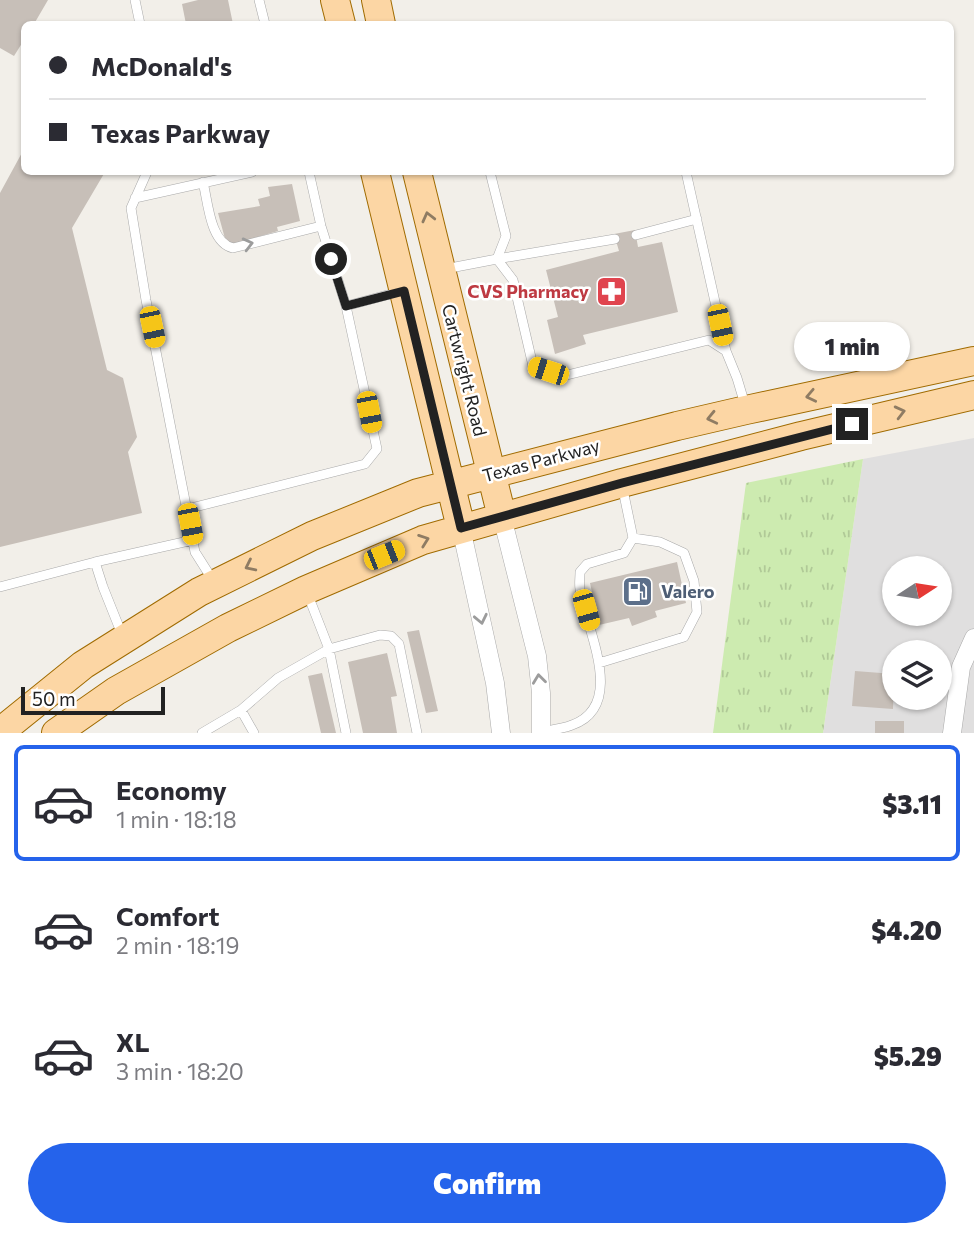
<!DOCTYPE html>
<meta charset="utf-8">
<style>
:root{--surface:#fff;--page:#f2f2f3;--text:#2b2b33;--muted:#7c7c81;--line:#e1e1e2;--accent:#2563eb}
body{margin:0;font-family:Commissioner,sans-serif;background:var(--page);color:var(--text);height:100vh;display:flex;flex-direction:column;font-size:26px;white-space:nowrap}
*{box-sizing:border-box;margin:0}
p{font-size:23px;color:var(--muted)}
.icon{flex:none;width:38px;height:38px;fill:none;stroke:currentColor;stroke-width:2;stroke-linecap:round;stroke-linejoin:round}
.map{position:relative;height:733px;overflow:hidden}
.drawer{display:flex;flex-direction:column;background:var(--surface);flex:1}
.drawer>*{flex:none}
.hud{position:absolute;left:21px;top:21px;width:933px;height:154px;border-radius:10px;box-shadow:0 2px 5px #0004;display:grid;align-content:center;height:154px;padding:0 28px;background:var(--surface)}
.needle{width:46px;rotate:78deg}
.buttons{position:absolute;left:882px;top:556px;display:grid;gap:14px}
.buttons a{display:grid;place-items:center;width:70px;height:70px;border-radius:50%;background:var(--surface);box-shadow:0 2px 5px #0004;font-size:35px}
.scale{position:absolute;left:21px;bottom:18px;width:144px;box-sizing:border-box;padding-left:7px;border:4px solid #222;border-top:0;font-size:19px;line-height:24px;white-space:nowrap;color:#222;-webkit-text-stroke:5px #fff;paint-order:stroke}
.end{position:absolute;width:32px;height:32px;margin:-16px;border:9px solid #222;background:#fff;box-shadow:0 0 0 4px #fff}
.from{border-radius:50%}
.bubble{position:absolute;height:49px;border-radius:24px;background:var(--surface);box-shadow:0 2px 5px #0004;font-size:23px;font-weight:800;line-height:49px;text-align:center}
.car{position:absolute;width:21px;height:42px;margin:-21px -10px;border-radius:9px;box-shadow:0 0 5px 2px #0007;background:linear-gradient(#f5c518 24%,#345 0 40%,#f5c518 0 76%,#345 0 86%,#f5c518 0)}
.hud b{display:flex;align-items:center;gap:24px;height:66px;font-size:26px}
.hud b+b{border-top:2px solid var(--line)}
.hud i{width:18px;height:18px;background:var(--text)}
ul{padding:12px 0 0;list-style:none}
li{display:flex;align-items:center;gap:21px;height:116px;margin:0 14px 10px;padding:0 14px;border:4px solid transparent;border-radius:10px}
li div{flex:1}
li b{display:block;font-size:26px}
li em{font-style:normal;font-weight:800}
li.selected{border-color:var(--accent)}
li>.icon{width:63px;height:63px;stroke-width:1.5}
.button{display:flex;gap:14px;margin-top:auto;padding:14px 28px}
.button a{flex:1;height:80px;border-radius:42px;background:var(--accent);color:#fff;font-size:28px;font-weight:800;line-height:80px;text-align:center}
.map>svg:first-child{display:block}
.residential{fill:#e0dfdf;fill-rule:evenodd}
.grass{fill:url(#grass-tufts)}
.building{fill:#c7bfb8}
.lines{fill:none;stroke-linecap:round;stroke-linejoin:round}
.service-casing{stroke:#a9a9a9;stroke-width:10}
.minor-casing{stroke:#a9a9a9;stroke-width:19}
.primary-casing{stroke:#a06b00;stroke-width:30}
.service{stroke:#fff;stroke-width:9}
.minor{stroke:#fff;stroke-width:18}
.primary{stroke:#fcd6a4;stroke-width:28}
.oneway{stroke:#8f7c63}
.oneway2{stroke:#9c9c9c}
.route{stroke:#222;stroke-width:9}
.labels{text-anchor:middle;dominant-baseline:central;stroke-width:5;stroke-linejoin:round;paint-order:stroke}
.health-label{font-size:18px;font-weight:bold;fill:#be3a42;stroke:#fff;text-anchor:end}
.street-label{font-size:18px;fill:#222;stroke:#fff}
.service-label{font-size:18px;font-weight:bold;fill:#4e5e75;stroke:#fff;text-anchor:start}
</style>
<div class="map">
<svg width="974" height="733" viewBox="0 0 974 733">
<defs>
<pattern id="grass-tufts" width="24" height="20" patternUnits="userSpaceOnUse" patternTransform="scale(1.75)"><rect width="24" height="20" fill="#cdebb0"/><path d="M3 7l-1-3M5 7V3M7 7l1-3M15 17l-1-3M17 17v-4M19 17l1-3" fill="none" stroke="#b0c997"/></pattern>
</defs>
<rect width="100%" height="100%" fill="#f2efe9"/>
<path class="residential" d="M 974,438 L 974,733 L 823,733 L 863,459 ZM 894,569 L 940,569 L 940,614 L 894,614 ZM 894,653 L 940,653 L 940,698 L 894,698 Z"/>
<path class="grass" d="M 863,459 L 823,733 L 713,733 L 746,483 Z"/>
<path class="building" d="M 0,0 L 48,0 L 34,24 L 24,24 L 24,40 L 14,56 L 0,48 Z
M 198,0 L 228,0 L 233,24 L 186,24 L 182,4 Z
M 24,149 L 24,172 L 105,172 L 72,228 L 107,370 L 123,378 L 137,437 L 128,452 L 142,513 L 0,547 L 0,193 Z
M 292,184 L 300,221 L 277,227 L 278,231 L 227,246 L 218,213 L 260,206 L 258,199 L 270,196 L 268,187 Z
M 635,230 L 638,247 L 662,242 L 678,312 L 583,335 L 586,344 L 555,354 L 547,320 L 558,317 L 546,270 L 619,251 L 614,234 Z
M 677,562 L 686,603 L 655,611 L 657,617 L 632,626 L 629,618 L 599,625 L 590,583 Z
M 419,630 L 438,711 L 426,713 L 407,632 Z
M 387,653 L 397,696 L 391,697 L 397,733 L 363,733 L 348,662 Z
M 855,671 L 894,674 L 893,709 L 852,706 Z
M 322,673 L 336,733 L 321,733 L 308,676 Z
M 875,721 L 904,721 L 904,733 L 875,733 Z"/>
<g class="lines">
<defs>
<path id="service" d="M 135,0 L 140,24
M 259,0 L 265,24
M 147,172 L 131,208 L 146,300 L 195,552 L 214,582
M 490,172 L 506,236 L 497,259
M 686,172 L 726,351
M 203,182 C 208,202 210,243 233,248 L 321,226
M 135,198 L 252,172
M 636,235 L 697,219
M 497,259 L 615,239
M 445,269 L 497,259 L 513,280 L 533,366 L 563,376 L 709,340 L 726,351 L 737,378 L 746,408
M 346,306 L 402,291
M 187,509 L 365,464 L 377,449 L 346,306 L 321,226 L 309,172
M 0,587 L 95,562
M 308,595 L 329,649 L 346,733
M 123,637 L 103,587 L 95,562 L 193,540
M 599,663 L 684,637 L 697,612 L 694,581 L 684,553 L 660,542 L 633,538
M 241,710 L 254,733
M 540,732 C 551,730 562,729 572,725 C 628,705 585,627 580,589 C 579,584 580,578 580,572 L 587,564 L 624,553 L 633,538 L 622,485
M 202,733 L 241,710 L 278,678 L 329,649 L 380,635 L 391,636 L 399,644 L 417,733"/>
<path id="minor" d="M 502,517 L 537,656 L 541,693 L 541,733
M 461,528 L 495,683 L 501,733
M 952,733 L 961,667 L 974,638"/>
<path id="primary" d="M 335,0 L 341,24
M 376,0 L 381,24
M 375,172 L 461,528
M 417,172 L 502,517
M 0,732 L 83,665 L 199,592 L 312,536 L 418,493 L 677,426 L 746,410 L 974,361
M 56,733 L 116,691 L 228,628 L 306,590 L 423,540 L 622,483 L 801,436 L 974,395"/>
</defs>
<use href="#service" class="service-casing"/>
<use href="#minor" class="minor-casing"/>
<use href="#primary" class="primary-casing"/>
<use href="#service" class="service"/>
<use href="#minor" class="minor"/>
<use href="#primary" class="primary"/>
</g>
<defs><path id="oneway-chevron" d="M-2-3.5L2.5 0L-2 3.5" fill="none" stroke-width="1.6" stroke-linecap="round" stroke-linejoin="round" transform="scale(1.75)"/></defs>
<g class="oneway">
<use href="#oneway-chevron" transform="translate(428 217) rotate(-104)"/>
<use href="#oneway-chevron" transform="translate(811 396) rotate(168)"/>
<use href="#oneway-chevron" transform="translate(900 412) rotate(-14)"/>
<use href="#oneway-chevron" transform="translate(712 418) rotate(167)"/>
<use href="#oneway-chevron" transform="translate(424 540) rotate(-20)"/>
<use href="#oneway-chevron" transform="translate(250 566) rotate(154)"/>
</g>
<g class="oneway2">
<use href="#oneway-chevron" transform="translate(248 244) rotate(-14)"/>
<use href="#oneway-chevron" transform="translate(481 619) rotate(78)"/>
<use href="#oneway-chevron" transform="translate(539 679) rotate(-97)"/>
</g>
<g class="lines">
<path class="route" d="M 331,259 L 346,306 L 404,291 L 461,528 L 622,483 L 852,424"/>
</g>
<defs>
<symbol id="pharmacy-square" viewBox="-11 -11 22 22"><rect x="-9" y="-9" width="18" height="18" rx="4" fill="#e0444e" stroke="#fff"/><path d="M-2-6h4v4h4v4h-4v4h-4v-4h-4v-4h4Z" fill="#fff"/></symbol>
<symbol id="fuel-square" viewBox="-11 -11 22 22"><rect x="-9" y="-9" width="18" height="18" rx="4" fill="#5c6f8a" stroke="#fff"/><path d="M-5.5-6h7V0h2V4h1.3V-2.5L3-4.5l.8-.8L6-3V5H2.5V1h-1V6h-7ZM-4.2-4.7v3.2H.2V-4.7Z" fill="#fff"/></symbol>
</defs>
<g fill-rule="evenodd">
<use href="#pharmacy-square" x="594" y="274" width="35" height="35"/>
<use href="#fuel-square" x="620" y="574" width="35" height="35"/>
</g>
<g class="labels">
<g class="health-label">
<text x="589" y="291">CVS Pharmacy</text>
</g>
<g class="street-label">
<text transform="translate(465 370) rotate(76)">Cartwright Road</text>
<text transform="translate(541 460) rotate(-15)">Texas Parkway</text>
</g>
<g class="service-label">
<text x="661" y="591">Valero</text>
</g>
</g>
</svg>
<div class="buttons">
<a><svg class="needle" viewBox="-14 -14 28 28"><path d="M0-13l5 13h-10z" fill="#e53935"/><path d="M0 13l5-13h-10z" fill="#7c7c81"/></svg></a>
<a><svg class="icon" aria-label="layers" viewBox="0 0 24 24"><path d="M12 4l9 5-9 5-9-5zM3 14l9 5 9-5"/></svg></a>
</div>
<div class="scale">50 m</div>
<i class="end from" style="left:331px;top:259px"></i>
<i class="end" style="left:852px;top:424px"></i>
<div class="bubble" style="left:794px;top:322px;width:116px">1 min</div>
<i class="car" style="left:720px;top:325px;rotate:168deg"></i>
<i class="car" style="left:152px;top:327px;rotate:168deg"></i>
<i class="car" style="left:548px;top:371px;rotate:288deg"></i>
<i class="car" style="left:369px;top:412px;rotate:169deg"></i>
<i class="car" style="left:190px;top:524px;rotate:169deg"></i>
<i class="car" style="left:384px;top:555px;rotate:68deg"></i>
<i class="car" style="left:586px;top:610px;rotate:164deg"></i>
<div class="hud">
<b><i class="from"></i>McDonald's</b>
<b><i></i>Texas Parkway</b>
</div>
</div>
<section class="drawer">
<ul>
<li class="selected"><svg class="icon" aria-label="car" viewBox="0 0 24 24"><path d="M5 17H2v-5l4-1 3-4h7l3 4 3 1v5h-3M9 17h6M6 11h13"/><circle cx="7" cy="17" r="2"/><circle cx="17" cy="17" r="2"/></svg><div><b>Economy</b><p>1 min · 18:18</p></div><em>$3.11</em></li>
<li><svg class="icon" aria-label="car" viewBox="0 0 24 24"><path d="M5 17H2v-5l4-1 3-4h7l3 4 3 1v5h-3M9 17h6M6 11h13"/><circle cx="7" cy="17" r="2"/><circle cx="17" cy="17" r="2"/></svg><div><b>Comfort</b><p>2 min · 18:19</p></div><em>$4.20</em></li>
<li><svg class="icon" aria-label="car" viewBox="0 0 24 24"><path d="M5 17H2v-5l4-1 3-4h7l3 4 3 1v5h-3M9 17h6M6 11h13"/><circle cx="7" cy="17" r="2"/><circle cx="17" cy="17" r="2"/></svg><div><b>XL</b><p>3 min · 18:20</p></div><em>$5.29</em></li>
</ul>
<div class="button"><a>Confirm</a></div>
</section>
